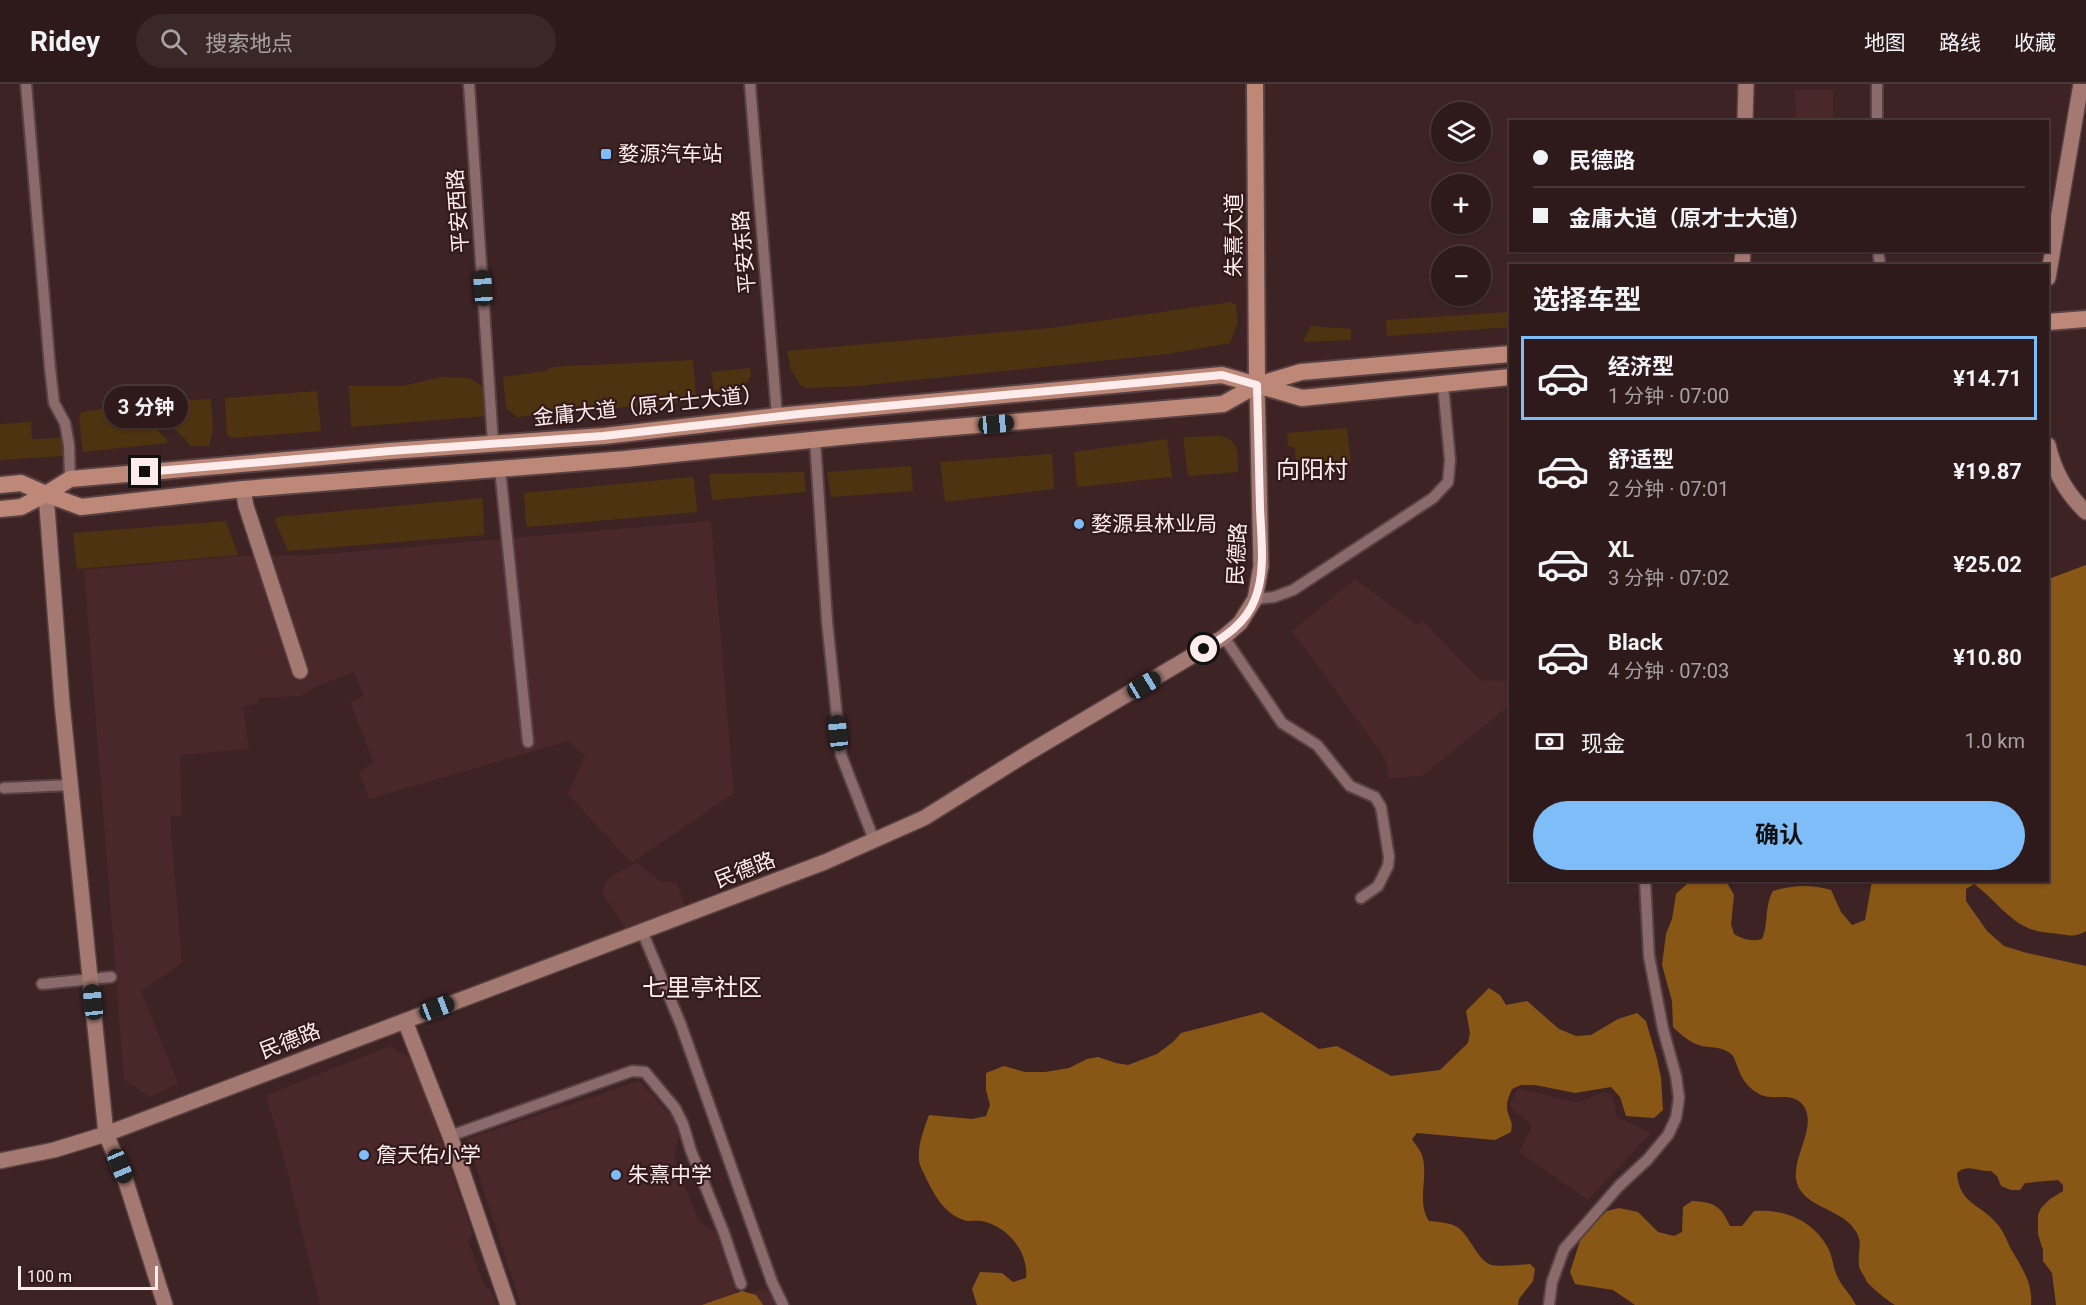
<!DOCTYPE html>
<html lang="zh">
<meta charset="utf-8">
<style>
:root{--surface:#2e1a1b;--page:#3a2728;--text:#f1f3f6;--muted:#a7a1a3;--line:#49383a;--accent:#7fbdf9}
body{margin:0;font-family:Roboto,"Noto Sans SC",sans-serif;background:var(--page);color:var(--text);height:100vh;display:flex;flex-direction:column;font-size:22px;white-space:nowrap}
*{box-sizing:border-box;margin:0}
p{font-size:20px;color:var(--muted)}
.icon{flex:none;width:33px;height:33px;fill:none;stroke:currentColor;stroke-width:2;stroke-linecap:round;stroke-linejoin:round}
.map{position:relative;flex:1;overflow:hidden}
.sheet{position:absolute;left:1509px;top:180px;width:540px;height:618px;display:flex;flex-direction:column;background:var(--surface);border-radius:0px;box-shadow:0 2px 4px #0004,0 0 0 2px var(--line)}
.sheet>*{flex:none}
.top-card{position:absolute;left:1509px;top:36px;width:540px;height:132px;border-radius:0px;box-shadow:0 2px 4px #0004,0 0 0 2px var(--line);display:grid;align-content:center;height:132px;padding:0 24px;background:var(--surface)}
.fabs{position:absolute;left:1431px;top:18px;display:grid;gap:12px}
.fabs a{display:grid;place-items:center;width:60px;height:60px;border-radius:50%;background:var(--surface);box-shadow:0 2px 4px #0004,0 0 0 2px var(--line);font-size:30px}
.scale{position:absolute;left:18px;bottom:15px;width:140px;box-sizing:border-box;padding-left:6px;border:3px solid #feecec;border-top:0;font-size:16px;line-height:21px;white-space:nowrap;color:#feecec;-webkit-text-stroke:4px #32191a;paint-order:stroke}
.end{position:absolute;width:27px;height:27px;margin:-14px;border:8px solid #feecec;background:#111;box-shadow:0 0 0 3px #111}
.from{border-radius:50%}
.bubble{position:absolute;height:42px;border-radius:21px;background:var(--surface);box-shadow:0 2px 4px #0004,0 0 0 2px var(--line);font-size:20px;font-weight:700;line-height:42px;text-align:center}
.car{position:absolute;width:18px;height:36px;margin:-18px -9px;border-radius:8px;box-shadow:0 0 4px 2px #0007;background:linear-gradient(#222 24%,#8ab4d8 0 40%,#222 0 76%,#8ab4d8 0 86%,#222 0)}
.top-card b{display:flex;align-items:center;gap:21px;height:57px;font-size:22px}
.top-card b+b{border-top:2px solid var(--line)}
.top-card i{width:15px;height:15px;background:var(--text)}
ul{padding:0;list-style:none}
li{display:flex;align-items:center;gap:18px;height:84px;margin:0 12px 9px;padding:0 12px;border:3px solid transparent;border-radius:0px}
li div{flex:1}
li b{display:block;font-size:22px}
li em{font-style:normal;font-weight:700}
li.current{border-color:var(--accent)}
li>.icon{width:54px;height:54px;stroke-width:1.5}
h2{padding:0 24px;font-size:27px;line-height:72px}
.pay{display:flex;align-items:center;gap:15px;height:66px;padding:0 24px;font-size:22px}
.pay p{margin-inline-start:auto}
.button{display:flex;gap:12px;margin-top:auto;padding:12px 24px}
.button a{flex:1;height:69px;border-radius:36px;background:var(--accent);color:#111;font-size:24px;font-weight:700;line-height:69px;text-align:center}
header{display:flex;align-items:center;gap:36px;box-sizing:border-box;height:84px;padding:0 30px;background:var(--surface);border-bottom:2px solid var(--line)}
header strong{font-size:28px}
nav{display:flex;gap:33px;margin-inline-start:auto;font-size:21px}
.search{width:420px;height:54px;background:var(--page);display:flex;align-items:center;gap:15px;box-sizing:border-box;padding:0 21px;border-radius:33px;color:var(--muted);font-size:22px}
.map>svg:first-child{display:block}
.built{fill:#4a282a}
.green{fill:#4e3310}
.forest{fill:#885716}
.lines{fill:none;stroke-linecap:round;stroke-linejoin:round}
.street-casing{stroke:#584143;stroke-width:14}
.secondary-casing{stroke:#584143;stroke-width:18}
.primary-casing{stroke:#584143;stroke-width:20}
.street{stroke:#8a6a6b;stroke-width:10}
.secondary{stroke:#a47971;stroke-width:15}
.primary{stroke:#be8878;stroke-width:16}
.route{stroke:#feecec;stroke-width:8}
.poi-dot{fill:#7fbdf9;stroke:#32191a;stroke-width:2}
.labels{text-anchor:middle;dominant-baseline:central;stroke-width:4.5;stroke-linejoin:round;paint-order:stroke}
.poi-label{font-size:21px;fill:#feecec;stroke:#32191a;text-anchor:start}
.street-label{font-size:21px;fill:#feecec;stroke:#32191a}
.quarter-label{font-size:24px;fill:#feecec;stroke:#32191a}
</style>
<header>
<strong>Ridey</strong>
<div class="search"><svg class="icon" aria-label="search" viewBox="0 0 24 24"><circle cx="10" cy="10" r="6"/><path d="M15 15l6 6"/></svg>搜索地点</div>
<nav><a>地图</a><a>路线</a><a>收藏</a></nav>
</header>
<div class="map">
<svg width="2086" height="1221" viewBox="0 0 2086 1221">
<rect width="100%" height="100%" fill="#3d2324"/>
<path class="built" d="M 1795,6 L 1833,6 L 1833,37 L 1796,37 Z
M 711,437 L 734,709 L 631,779 L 568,710 L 585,672 L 568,657 L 369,715 L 359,688 L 374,679 L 350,618 L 364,612 L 354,588 L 317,602 L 300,612 L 259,614 L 258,620 L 243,622 L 249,665 L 180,671 L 182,732 L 170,733 L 182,879 L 141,907 L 178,999 L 150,1013 L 124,996 L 84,486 L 240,472 L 315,471 Z
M 1355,495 L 1417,541 L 1423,537 L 1480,596 L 1510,597 L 1510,621 L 1422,692 L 1389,694 L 1385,674 L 1292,547 Z
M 636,778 L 661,798 L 676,798 L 686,824 L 625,844 L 605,813 L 602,805 L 609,794 Z
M 390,962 L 414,977 L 473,1150 L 468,1157 L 485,1203 L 491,1205 L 496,1221 L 320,1221 L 283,1070 L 266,1011 Z
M 640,997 L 674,1036 L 679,1050 L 674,1073 L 698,1136 L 716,1149 L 738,1215 L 761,1205 L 769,1208 L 775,1221 L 521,1221 L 467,1055 Z
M 1518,1004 L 1578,1019 L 1603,1008 L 1612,1011 L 1617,1033 L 1651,1049 L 1588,1116 L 1519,1068 L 1532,1042 L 1509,1022 Z"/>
<path class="green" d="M 1231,218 L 1236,221 L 1238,238 L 1230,259 L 1168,270 L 857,302 L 806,304 L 801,302 L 791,286 L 787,267 L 1050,244 Z
M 1510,228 L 1510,243 L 1387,252 L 1386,236 Z
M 1311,242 L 1351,245 L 1351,256 L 1304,258 L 1304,255 Z
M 693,276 L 696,311 L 692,317 L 517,333 L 506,324 L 503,293 L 545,287 L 552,283 Z
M 750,284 L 751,292 C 744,305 727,311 714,306 L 711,288 Z
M 441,293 L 469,294 L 486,304 L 487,332 L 351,343 L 349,302 L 402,302 Z
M 317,307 L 321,347 L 232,354 L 227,351 L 225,314 Z
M 211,315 L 213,345 L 209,362 L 191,362 L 161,330 L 186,316 Z
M 124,322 C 141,324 155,345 167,356 L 167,359 L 83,368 L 79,333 L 82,328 Z
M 31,338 L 32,355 L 61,354 L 63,372 L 0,376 L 0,340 Z
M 1347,344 L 1351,379 L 1296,383 L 1295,364 L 1288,362 L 1287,349 Z
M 1220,352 C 1241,357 1237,369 1238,388 L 1188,392 L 1183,353 Z
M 1167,355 L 1172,393 L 1077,403 L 1074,368 Z
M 1052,370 L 1054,405 L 945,418 L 940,378 Z
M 911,382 L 913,407 L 831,413 L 827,388 Z
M 804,388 L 806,408 L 712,416 L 709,390 Z
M 692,393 L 694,395 L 697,428 L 529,443 L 526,441 L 524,409 Z
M 483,414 L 484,451 L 288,467 L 276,439 L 276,433 Z
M 226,437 L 238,471 L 77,485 L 73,449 Z"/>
<path class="forest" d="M 2086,481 L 2086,847 C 2076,853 2070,852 2059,850 C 2048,849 2035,848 2026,843 C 2008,835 1992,813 1974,800 L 1966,805 L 1966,817 L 1987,847 L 2004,862 L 2027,869 L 2086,882 L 2086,1221 L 2056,1221 L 2052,1189 L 2043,1177 L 2043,1166 L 2038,1150 L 2038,1131 L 2041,1124 L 2050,1115 L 2063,1107 L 2063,1101 L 2058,1096 L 2025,1099 L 2020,1106 L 2011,1106 L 2001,1102 L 1997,1092 L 1991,1087 C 1979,1088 1967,1079 1957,1089 C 1959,1121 1982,1120 1998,1141 C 2004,1148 2007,1157 2011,1165 C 2022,1184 2033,1199 2031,1221 C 1996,1221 1962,1221 1927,1221 C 1918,1221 1903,1221 1895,1221 C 1889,1218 1871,1203 1867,1198 C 1865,1193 1860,1187 1859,1182 C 1857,1163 1866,1157 1850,1140 C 1835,1124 1800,1121 1796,1095 C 1793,1070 1818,1042 1803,1021 C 1792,1007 1775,1017 1761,1011 C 1749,1005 1742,996 1738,984 C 1736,980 1735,975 1733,972 C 1723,961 1711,965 1699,961 C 1689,958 1680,950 1673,943 L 1672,917 L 1662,881 L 1666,850 L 1672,835 L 1676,810 L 1690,797 L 1726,797 L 1734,811 L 1731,840 L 1734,850 C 1742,855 1752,858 1762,855 C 1769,840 1764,822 1773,807 C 1793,801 1811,800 1831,806 L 1841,828 L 1852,841 L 1865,836 L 1872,797 L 2048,796 L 2048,493 L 2051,494 Z
M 1489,904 L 1500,911 L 1506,921 L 1527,917 L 1559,945 L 1576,952 L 1591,951 L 1618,935 L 1637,929 L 1646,937 L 1657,975 L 1661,994 L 1663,1026 L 1654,1034 L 1626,1032 L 1620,1013 L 1611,1003 L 1575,1009 L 1535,1001 L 1521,1001 L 1512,1005 C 1509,1012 1505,1021 1508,1029 C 1511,1039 1513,1037 1511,1048 L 1495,1056 L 1417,1049 L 1412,1055 C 1415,1060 1420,1066 1422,1071 C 1429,1094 1416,1117 1429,1137 C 1438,1138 1448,1138 1457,1143 C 1470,1151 1478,1178 1492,1181 C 1504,1183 1518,1181 1530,1180 L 1535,1185 L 1533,1197 L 1519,1215 L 1518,1221 L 977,1221 L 972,1205 L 980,1188 L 1002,1189 L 1013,1198 L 1026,1194 C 1029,1168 1007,1142 982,1137 C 976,1136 969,1138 964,1136 C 943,1129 934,1110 925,1092 C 923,1087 919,1081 919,1075 C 918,1059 924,1045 929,1031 L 972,1035 L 986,1032 L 990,1021 L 986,1006 L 986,989 L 1004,982 L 1025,988 L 1045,988 L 1069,984 L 1087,975 L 1098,973 L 1116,979 L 1128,981 L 1157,970 L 1173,958 L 1181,949 L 1262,928 L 1319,965 L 1337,962 L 1391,992 L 1440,986 L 1468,959 L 1470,949 L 1466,927 Z
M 1692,1117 C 1714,1118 1721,1122 1730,1142 L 1742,1142 L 1754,1127 C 1784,1125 1813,1136 1828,1164 C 1833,1173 1833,1185 1838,1194 C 1843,1204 1851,1211 1856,1221 L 1635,1221 L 1613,1206 L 1575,1200 L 1570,1188 L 1582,1151 L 1607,1127 L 1619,1124 L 1638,1128 L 1658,1148 L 1674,1152 L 1682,1148 L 1683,1123 Z
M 742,1207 L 756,1211 L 763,1221 L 702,1221 Z"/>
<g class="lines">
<defs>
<path id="street" d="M 26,0 L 50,284 L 54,319 L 65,339 L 69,361 L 70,395
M 469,0 L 493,359
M 750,0 L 777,332
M 1877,0 L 1877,38
M 1878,166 L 1880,182
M 815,356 L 827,537 L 841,671 L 874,756
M 500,385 L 528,658
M 1255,515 L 1274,513 L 1293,506 L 1433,414 L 1448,398 L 1450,376 L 1443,300
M 1224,553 L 1282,639 L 1317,661 L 1350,702 L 1375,713 L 1381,723 L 1389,773 L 1388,782 L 1378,802 L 1361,814
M 4,704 L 71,701
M 642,847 L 681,941 L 772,1198 L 783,1221
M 42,900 L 111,893
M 450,1052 L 632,987 L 645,988 L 675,1024 L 683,1040 L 691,1067 L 724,1149 L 741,1200
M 1549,1221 L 1552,1198 L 1564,1165 L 1619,1102 L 1647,1076 L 1668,1051 L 1676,1034 L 1679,1014 L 1676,992 L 1663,945 L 1649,872 L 1645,796"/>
<path id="secondary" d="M 1745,38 L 1746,0
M 1742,182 L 1743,166
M 2048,194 L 2081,0
M 2048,361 C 2054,387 2067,410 2086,428
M 243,405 L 246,422 L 300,587
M 46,410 L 62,619 L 106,1050 L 126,1098 L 165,1221
M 405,937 L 450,1052 L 508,1221
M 0,1077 L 54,1066 L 106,1050 L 825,778 L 924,734 L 1028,669 L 1224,553 L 1240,539 L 1255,515 L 1261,482 L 1257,301"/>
<path id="primary" d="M 1255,0 L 1257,301
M 2048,238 L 2086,235
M 0,401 L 21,399 L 46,410 L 70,395 L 390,367 L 604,352 L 777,332 L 1222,291 L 1257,301 L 1301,288 L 1510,270
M 0,425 L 21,423 L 46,410 L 81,423 L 243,405 L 625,375 L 860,351 L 1223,320 L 1257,301 L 1302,314 L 1510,293"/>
</defs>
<use href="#street" class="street-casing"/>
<use href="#secondary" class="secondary-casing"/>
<use href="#primary" class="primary-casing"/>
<use href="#street" class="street"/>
<use href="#secondary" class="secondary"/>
<use href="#primary" class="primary"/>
</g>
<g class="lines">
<path class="route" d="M 145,388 L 390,367 L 603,352 L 799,330 L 1222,291 L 1257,301 C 1258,342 1259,383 1260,424 C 1261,453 1266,488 1255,515 C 1246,539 1225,553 1204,565"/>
</g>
<g class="poi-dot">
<rect x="600" y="64" width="12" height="12" rx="3"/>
<circle cx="1079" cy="440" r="6"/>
<circle cx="364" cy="1071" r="6"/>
<circle cx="616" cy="1091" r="6"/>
</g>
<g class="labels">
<g class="poi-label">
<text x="618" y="70">婺源汽车站</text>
<text x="1091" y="440">婺源县林业局</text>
<text x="376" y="1071">詹天佑小学</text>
<text x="628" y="1091">朱熹中学</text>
</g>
<g class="street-label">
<text transform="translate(458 127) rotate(-94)">平安西路</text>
<text transform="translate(1234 151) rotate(-90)">朱熹大道</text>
<text transform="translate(744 168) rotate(-95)">平安东路</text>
<text transform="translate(648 322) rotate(-6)">金庸大道（原才士大道）</text>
<text transform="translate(1237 470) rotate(-87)">民德路</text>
<text transform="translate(745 786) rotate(-21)">民德路</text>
<text transform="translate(290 957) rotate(-21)">民德路</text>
</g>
<g class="quarter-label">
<text x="1312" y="386">向阳村</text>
<text x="702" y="904">七里亭社区</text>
</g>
</g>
</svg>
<div class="fabs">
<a><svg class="icon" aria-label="layers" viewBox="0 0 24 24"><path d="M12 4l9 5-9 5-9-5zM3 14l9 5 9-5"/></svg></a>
<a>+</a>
<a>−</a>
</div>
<div class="scale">100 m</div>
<i class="end from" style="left:1204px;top:565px"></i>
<i class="end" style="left:145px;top:388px"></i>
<div class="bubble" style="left:104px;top:302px;width:84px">3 分钟</div>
<i class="car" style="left:483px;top:204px;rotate:356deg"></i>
<i class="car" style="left:996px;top:340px;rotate:85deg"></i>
<i class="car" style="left:1144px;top:601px;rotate:59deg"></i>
<i class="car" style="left:838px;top:649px;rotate:354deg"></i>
<i class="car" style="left:93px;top:918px;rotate:354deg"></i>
<i class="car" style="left:437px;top:924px;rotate:69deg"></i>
<i class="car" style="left:120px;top:1082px;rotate:157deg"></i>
<div class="top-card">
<b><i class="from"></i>民德路</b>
<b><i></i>金庸大道（原才士大道）</b>
</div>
<section class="sheet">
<h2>选择车型</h2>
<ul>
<li class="current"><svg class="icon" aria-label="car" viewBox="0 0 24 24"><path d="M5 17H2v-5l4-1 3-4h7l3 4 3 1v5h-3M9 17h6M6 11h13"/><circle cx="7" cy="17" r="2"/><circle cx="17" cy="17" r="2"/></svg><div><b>经济型</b><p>1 分钟 · 07:00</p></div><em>¥14.71</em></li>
<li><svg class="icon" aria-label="car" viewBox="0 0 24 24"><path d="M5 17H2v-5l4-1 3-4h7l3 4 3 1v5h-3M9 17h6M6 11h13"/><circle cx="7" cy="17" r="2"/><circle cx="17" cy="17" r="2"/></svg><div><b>舒适型</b><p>2 分钟 · 07:01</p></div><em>¥19.87</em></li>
<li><svg class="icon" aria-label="car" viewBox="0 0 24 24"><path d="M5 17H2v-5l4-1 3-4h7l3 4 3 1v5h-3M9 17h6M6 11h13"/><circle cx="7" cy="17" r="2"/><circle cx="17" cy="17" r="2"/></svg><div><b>XL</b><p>3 分钟 · 07:02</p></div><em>¥25.02</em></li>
<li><svg class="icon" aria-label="car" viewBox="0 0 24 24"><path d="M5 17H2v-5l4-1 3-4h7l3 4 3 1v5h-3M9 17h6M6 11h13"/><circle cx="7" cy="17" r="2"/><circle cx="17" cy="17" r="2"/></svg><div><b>Black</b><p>4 分钟 · 07:03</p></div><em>¥10.80</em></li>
</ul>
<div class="pay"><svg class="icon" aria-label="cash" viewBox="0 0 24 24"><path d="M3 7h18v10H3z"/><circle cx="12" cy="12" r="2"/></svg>现金<p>1.0 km</p></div>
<div class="button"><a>确认</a></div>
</section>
</div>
